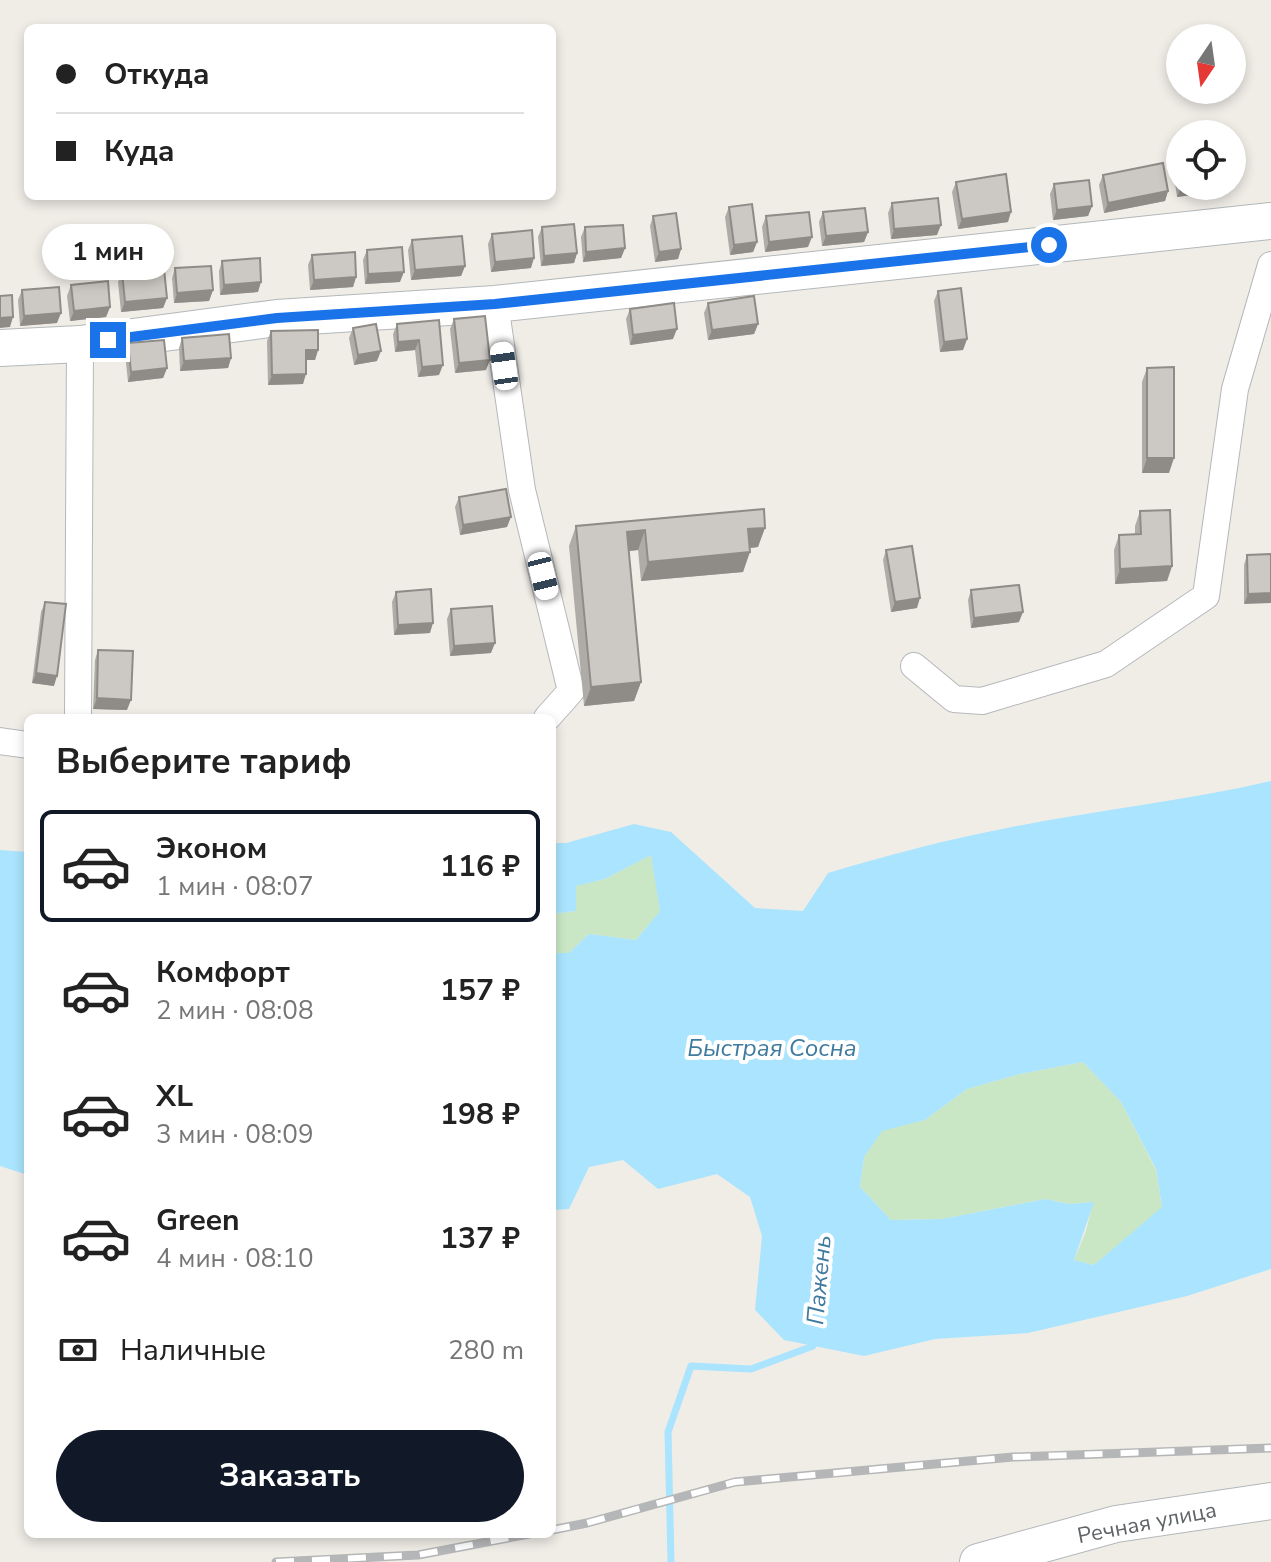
<!DOCTYPE html>
<html lang="ru">
<meta charset="utf-8">
<style>
:root{--surface:#fff;--page:#f2f2f2;--text:#222;--muted:#767676;--line:#e0e0e0;--accent:#111827}
body{margin:0;font-family:"Nunito Sans",sans-serif;background:var(--page);color:var(--text);height:100vh;display:flex;flex-direction:column;font-size:30px;white-space:nowrap}
*{box-sizing:border-box;margin:0}
p{font-size:26px;color:var(--muted)}
.icon{flex:none;width:44px;height:44px;fill:none;stroke:currentColor;stroke-width:2;stroke-linecap:round;stroke-linejoin:round}
.map{position:relative;flex:1;overflow:hidden}
.panel{position:absolute;left:24px;top:714px;width:532px;height:824px;display:flex;flex-direction:column;background:var(--surface);border-radius:12px;box-shadow:0 4px 12px #0003}
.panel>*{flex:none}
.banner{position:absolute;left:24px;top:24px;width:532px;height:176px;border-radius:12px;box-shadow:0 4px 12px #0003;display:grid;align-content:center;height:176px;padding:0 32px;background:var(--surface)}
.needle{width:52px;rotate:193deg}
.buttons{position:absolute;left:1166px;top:24px;display:grid;gap:16px}
.buttons a{display:grid;place-items:center;width:80px;height:80px;border-radius:50%;background:var(--surface);box-shadow:0 4px 12px #0003;font-size:40px}
.end{position:absolute;width:36px;height:36px;margin:-18px;border:10px solid #1a73e8;background:#fff;box-shadow:0 0 0 4px #fff}
.from{border-radius:50%}
.bubble{position:absolute;height:56px;border-radius:28px;background:var(--surface);box-shadow:0 4px 12px #0003;font-size:26px;font-weight:700;line-height:56px;text-align:center}
.car{position:absolute;width:24px;height:48px;margin:-24px -12px;border-radius:10px;box-shadow:0 0 6px 2px #0007;background:linear-gradient(#fff 24%,#345 0 40%,#fff 0 76%,#345 0 86%,#fff 0)}
.banner b{display:flex;align-items:center;gap:28px;height:76px;font-size:30px}
.banner b+b{border-top:2px solid var(--line)}
.banner i{width:20px;height:20px;background:var(--text)}
ul{padding:0;list-style:none}
li{display:flex;align-items:center;gap:24px;height:112px;margin:0 16px 12px;padding:0 16px;border:4px solid transparent;border-radius:12px}
li div{flex:1}
li b{display:block;font-size:30px}
li em{font-style:normal;font-weight:700}
li.current{border-color:var(--accent)}
li>.icon{width:72px;height:72px;stroke-width:1.5}
h2{padding:0 32px;font-size:36px;line-height:96px}
.pay{display:flex;align-items:center;gap:20px;height:88px;padding:0 32px;font-size:30px}
.pay p{margin-inline-start:auto}
.action{display:flex;gap:16px;margin-top:auto;padding:16px 32px}
.action a{flex:1;height:92px;border-radius:48px;background:var(--accent);color:#fff;font-size:32px;font-weight:700;line-height:92px;text-align:center}
.map>svg:first-child{display:block}
.green{fill:#c9e7c5}
.water{fill:#aae4fe;fill-rule:evenodd}
.lines{fill:none;stroke-linecap:round;stroke-linejoin:round}
.stream{stroke:#aae4fe;stroke-width:7}
.street-casing{stroke:#b4b8bb;stroke-width:28}
.secondary-casing{stroke:#b3b8bb;stroke-width:38}
.street{stroke:#fff;stroke-width:26}
.secondary{stroke:#fff;stroke-width:36}
.rail-casing{stroke:#b5b6b7;stroke-width:9}
.rail{stroke:#fff;stroke-width:6;stroke-dasharray:18;stroke-linecap:butt}
.wall{fill:#afaca8}
.shaded-wall{fill:#8f8c88}
.building{fill:#ccc8c3;stroke:#8f8c88;stroke-width:2}
.route{stroke:#1a73e8;stroke-width:10}
.labels{text-anchor:middle;dominant-baseline:central;stroke-width:8;stroke-linejoin:round;paint-order:stroke}
.street-label{font-size:22px;fill:#5f6467;stroke:#fff}
.water-label{font-size:24px;font-style:italic;fill:#3f7a9f;stroke:#fff}
</style>
<div class="map">
<svg width="1271" height="1562" viewBox="0 0 1271 1562">
<rect width="100%" height="100%" fill="#f0ede7"/>
<path class="green" d="M 652,854 L 660,911 L 636,940 L 589,934 L 569,953 L 552,953 L 552,914 L 576,911 L 575,886 L 605,879 Z
M 1083,1062 L 1121,1102 L 1156,1170 L 1162,1208 L 1094,1265 L 1074,1260 L 1086,1231 L 1093,1202 L 1069,1204 L 1045,1199 L 942,1219 L 891,1220 L 860,1187 L 864,1157 L 882,1130 L 925,1120 L 967,1089 L 1020,1074 Z"/>
<path class="water" d="M 1271,781 L 1271,1269 L 1187,1296 L 1028,1333 L 935,1339 L 864,1356 L 784,1340 L 755,1310 L 762,1236 L 750,1197 L 717,1174 L 658,1189 L 623,1160 L 589,1167 L 569,1209 L 552,1210 L 552,953 L 569,953 L 589,934 L 636,940 L 660,911 L 651,855 L 605,879 L 576,886 L 576,911 L 552,914 L 552,843 L 566,843 L 634,824 L 671,832 L 755,908 L 803,911 L 828,873 C 888,855 949,839 1012,827 C 1098,810 1185,801 1271,781 ZM 1083,1062 L 1121,1102 L 1156,1169 L 1162,1207 L 1094,1265 L 1074,1260 L 1094,1202 L 1069,1204 L 1045,1199 L 942,1219 L 891,1220 L 860,1187 L 864,1157 L 882,1131 L 925,1120 L 967,1089 L 1020,1074 Z
M 0,850 L 28,852 L 28,1175 L 0,1166 Z"/>
<g class="lines">
<path class="stream" d="M 671,1562 L 668,1432 L 691,1366 L 751,1369 L 813,1346 L 813,1339"/>
<defs>
<path id="street" d="M 495,304 L 522,490 L 571,691 L 547,718
M 914,666 L 954,699 L 982,701 L 1106,664 L 1206,596 L 1235,389 L 1271,265
M 78,718 L 80,344
M 0,741 L 28,745"/>
<path id="secondary" d="M 0,348 L 80,344 L 277,318 L 495,304 L 1271,221
M 978,1562 L 1116,1524 L 1271,1501"/>
</defs>
<use href="#street" class="street-casing"/>
<use href="#secondary" class="secondary-casing"/>
<use href="#street" class="street"/>
<use href="#secondary" class="secondary"/>
<defs>
<path id="rail" d="M 552,1530 L 587,1523 L 735,1482 L 1013,1457 L 1271,1448
M 276,1562 L 418,1555 L 529,1534"/>
</defs>
<use href="#rail" class="rail-casing"/>
<use href="#rail" class="rail"/>
</g>
<path class="wall" d="M 1177,160 L 1213,192 L 1177,197 L 1173,170 Z
M 1103,175 L 1168,191 L 1165,201 L 1104,213 L 1099,185 Z
M 956,182 L 1008,222 L 958,229 L 952,192 Z
M 1054,184 L 1092,206 L 1088,216 L 1053,220 L 1050,194 Z
M 892,203 L 937,235 L 891,239 L 888,213 Z
M 729,207 L 757,242 L 753,252 L 730,255 L 725,217 Z
M 823,212 L 868,232 L 864,242 L 822,246 L 819,222 Z
M 653,216 L 681,249 L 678,259 L 655,262 L 650,226 Z
M 766,216 L 808,247 L 765,252 L 762,227 Z
M 542,227 L 577,253 L 574,263 L 541,266 L 538,237 Z
M 585,227 L 625,248 L 621,258 L 583,262 L 581,237 Z
M 492,234 L 531,268 L 491,272 L 488,244 Z
M 412,240 L 465,266 L 461,276 L 411,280 L 408,250 Z
M 367,250 L 400,282 L 365,284 L 363,260 Z
M 312,255 L 356,277 L 353,287 L 310,290 L 308,265 Z
M 222,261 L 258,292 L 220,295 L 219,271 Z
M 175,268 L 213,290 L 209,301 L 174,303 L 172,278 Z
M 122,272 L 167,298 L 163,308 L 121,312 L 118,282 Z
M 71,285 L 110,307 L 106,317 L 70,321 L 67,296 Z
M 22,290 L 57,323 L 20,326 L 18,300 Z
M 938,291 L 967,339 L 963,350 L 940,352 L 934,301 Z
M 708,303 L 758,324 L 754,334 L 708,340 L 704,313 Z
M 630,309 L 673,339 L 630,345 L 626,319 Z
M 454,319 L 486,370 L 455,373 L 450,329 Z
M 439,320 L 439,375 L 418,377 L 415,350 L 395,352 L 393,334 L 397,324 Z
M 353,328 L 377,361 L 354,365 L 349,338 Z
M 271,331 L 318,350 L 315,360 L 306,360 L 303,384 L 268,385 L 267,341 Z
M 182,338 L 231,358 L 228,368 L 180,371 L 179,348 Z
M 128,343 L 167,368 L 163,378 L 128,382 L 125,353 Z
M 1147,368 L 1169,473 L 1142,473 L 1142,382 Z
M 459,497 L 507,527 L 460,535 L 455,507 Z
M 764,509 L 758,547 L 750,548 L 743,572 L 641,581 L 638,550 L 629,551 L 641,682 L 634,701 L 584,706 L 569,546 L 576,526 Z
M 1140,511 L 1172,566 L 1167,581 L 1115,584 L 1114,550 L 1119,535 L 1135,534 L 1135,526 Z
M 886,550 L 917,608 L 891,612 L 883,560 Z
M 1271,554 L 1244,604 L 1244,565 L 1247,555 Z
M 971,590 L 1019,622 L 971,628 L 968,600 Z
M 396,592 L 430,633 L 394,635 L 392,602 Z
M 45,602 L 54,686 L 32,683 L 41,612 Z
M 451,609 L 491,653 L 450,656 L 447,619 Z
M 98,650 L 127,710 L 93,709 L 95,660 Z"/>
<path class="shaded-wall" d="M 1185,186 L 1216,186 L 1213,192 L 1177,197 L 1181,187 Z
M 1168,191 L 1165,201 L 1104,213 L 1108,203 Z
M 1092,206 L 1088,216 L 1053,220 L 1057,210 Z
M 1011,212 L 1008,222 L 958,229 L 962,219 Z
M 941,225 L 937,235 L 891,239 L 894,229 Z
M 868,232 L 864,242 L 822,246 L 826,236 Z
M 812,237 L 808,247 L 765,252 L 769,242 Z
M 757,242 L 753,252 L 730,255 L 734,245 Z
M 625,248 L 621,258 L 583,262 L 586,252 Z
M 681,249 L 678,259 L 655,262 L 659,252 Z
M 577,253 L 574,263 L 541,266 L 544,256 Z
M 534,258 L 531,268 L 491,272 L 495,262 Z
M 465,266 L 461,276 L 411,280 L 415,270 Z
M 404,272 L 400,282 L 365,284 L 368,274 Z
M 356,277 L 353,287 L 310,290 L 314,280 Z
M 261,282 L 258,292 L 220,295 L 224,285 Z
M 213,290 L 209,301 L 174,303 L 177,293 Z
M 167,298 L 163,308 L 121,312 L 125,302 Z
M 110,307 L 106,317 L 70,321 L 74,311 Z
M 61,313 L 57,323 L 20,326 L 24,316 Z
M 13,317 L 10,327 L 0,328 L 0,318 Z
M 758,324 L 754,334 L 708,340 L 712,330 Z
M 677,329 L 673,339 L 630,345 L 633,335 Z
M 967,339 L 963,350 L 940,352 L 944,342 Z
M 419,340 L 415,350 L 395,352 L 398,342 Z
M 306,350 L 318,350 L 315,360 L 302,360 Z
M 381,351 L 377,361 L 354,365 L 358,355 Z
M 231,358 L 228,368 L 180,371 L 184,361 Z
M 490,360 L 486,370 L 455,373 L 459,363 Z
M 443,365 L 439,375 L 418,377 L 422,367 Z
M 167,368 L 163,378 L 128,382 L 131,372 Z
M 306,374 L 303,384 L 268,385 L 272,375 Z
M 1147,458 L 1174,458 L 1169,473 L 1142,473 Z
M 511,517 L 507,527 L 460,535 L 463,525 Z
M 765,528 L 758,547 L 741,549 L 748,529 Z
M 645,530 L 638,550 L 620,552 L 627,532 Z
M 750,552 L 743,572 L 641,581 L 648,562 Z
M 1172,566 L 1167,581 L 1115,584 L 1120,569 Z
M 1271,593 L 1271,603 L 1244,604 L 1248,594 Z
M 920,598 L 917,608 L 891,612 L 895,602 Z
M 1023,612 L 1019,622 L 971,628 L 974,618 Z
M 433,623 L 430,633 L 394,635 L 398,625 Z
M 495,643 L 491,653 L 450,656 L 454,646 Z
M 36,673 L 57,676 L 54,686 L 32,683 Z
M 641,682 L 634,701 L 584,706 L 591,687 Z
M 97,698 L 131,700 L 127,710 L 93,709 Z"/>
<path class="building" d="M 1177,160 L 1180,160 L 1180,182 Z
M 1163,163 L 1168,191 L 1108,203 L 1103,175 Z
M 1006,174 L 1011,212 L 962,219 L 956,182 Z
M 1089,180 L 1092,206 L 1057,210 L 1054,184 Z
M 938,198 L 941,225 L 894,229 L 892,203 Z
M 752,204 L 757,242 L 734,245 L 729,207 Z
M 865,208 L 868,232 L 826,236 L 823,212 Z
M 809,212 L 812,237 L 769,242 L 766,216 Z
M 676,213 L 681,249 L 659,252 L 653,216 Z
M 574,224 L 577,253 L 544,256 L 542,227 Z
M 623,225 L 625,248 L 586,252 L 585,227 Z
M 532,230 L 534,258 L 495,262 L 492,234 Z
M 462,236 L 465,266 L 415,270 L 412,240 Z
M 402,247 L 404,272 L 368,274 L 367,250 Z
M 355,252 L 356,277 L 314,280 L 312,255 Z
M 260,258 L 261,282 L 224,285 L 222,261 Z
M 211,266 L 213,290 L 177,293 L 175,268 Z
M 164,269 L 167,298 L 125,302 L 122,272 Z
M 108,281 L 110,307 L 74,311 L 71,285 Z
M 59,287 L 61,313 L 24,316 L 22,290 Z
M 961,288 L 967,339 L 944,342 L 938,291 Z
M 12,295 L 13,317 L 0,318 L 0,296 Z
M 754,296 L 758,324 L 712,330 L 708,303 Z
M 674,303 L 677,329 L 633,335 L 630,309 Z
M 485,316 L 490,360 L 459,363 L 454,319 Z
M 439,320 L 443,365 L 422,367 L 419,340 L 398,342 L 397,324 Z
M 376,324 L 381,351 L 358,355 L 353,328 Z
M 318,330 L 318,350 L 306,350 L 306,374 L 272,375 L 271,331 Z
M 229,334 L 231,358 L 184,361 L 182,338 Z
M 164,340 L 167,368 L 131,372 L 128,343 Z
M 1174,367 L 1174,458 L 1147,458 L 1147,368 Z
M 506,489 L 511,517 L 463,525 L 459,497 Z
M 764,509 L 765,528 L 748,529 L 750,552 L 648,562 L 645,530 L 627,532 L 641,682 L 591,687 L 576,526 Z
M 1170,510 L 1172,566 L 1120,569 L 1119,535 L 1141,534 L 1140,511 Z
M 912,546 L 920,598 L 895,602 L 886,550 Z
M 1271,554 L 1271,593 L 1248,594 L 1247,555 Z
M 1019,585 L 1023,612 L 974,618 L 971,590 Z
M 431,589 L 433,623 L 398,625 L 396,592 Z
M 45,602 L 66,604 L 57,676 L 36,673 Z
M 492,606 L 495,643 L 454,646 L 451,609 Z
M 98,650 L 133,651 L 131,700 L 97,698 Z"/>
<g class="lines">
<path class="route" d="M 108,340 L 277,318 L 495,304 L 1049,245"/>
</g>
<g class="labels">
<g class="street-label">
<text transform="translate(1147 1523) rotate(-11)">Речная улица</text>
</g>
<g class="water-label">
<text x="772" y="1048">Быстрая Сосна</text>
<text transform="translate(819 1280) rotate(-85)">Пажень</text>
</g>
</g>
</svg>
<div class="buttons">
<a><svg class="needle" viewBox="-14 -14 28 28"><path d="M0-13l5 13h-10z" fill="#e53935"/><path d="M0 13l5-13h-10z" fill="#767676"/></svg></a>
<a><svg class="icon" aria-label="locate" viewBox="0 0 24 24"><circle cx="12" cy="12" r="6"/><path d="M12 2v4M12 18v4M2 12h4M18 12h4"/></svg></a>
</div>
<i class="end from" style="left:1049px;top:245px"></i>
<i class="end" style="left:108px;top:340px"></i>
<div class="bubble" style="left:42px;top:224px;width:132px">1 мин</div>
<i class="car" style="left:504px;top:366px;rotate:352deg"></i>
<i class="car" style="left:543px;top:576px;rotate:166deg"></i>
<div class="banner">
<b><i class="from"></i>Откуда</b>
<b><i></i>Куда</b>
</div>
<section class="panel">
<h2>Выберите тариф</h2>
<ul>
<li class="current"><svg class="icon" aria-label="car" viewBox="0 0 24 24"><path d="M5 17H2v-5l4-1 3-4h7l3 4 3 1v5h-3M9 17h6M6 11h13"/><circle cx="7" cy="17" r="2"/><circle cx="17" cy="17" r="2"/></svg><div><b>Эконом</b><p>1 мин · 08:07</p></div><em>116 ₽</em></li>
<li><svg class="icon" aria-label="car" viewBox="0 0 24 24"><path d="M5 17H2v-5l4-1 3-4h7l3 4 3 1v5h-3M9 17h6M6 11h13"/><circle cx="7" cy="17" r="2"/><circle cx="17" cy="17" r="2"/></svg><div><b>Комфорт</b><p>2 мин · 08:08</p></div><em>157 ₽</em></li>
<li><svg class="icon" aria-label="car" viewBox="0 0 24 24"><path d="M5 17H2v-5l4-1 3-4h7l3 4 3 1v5h-3M9 17h6M6 11h13"/><circle cx="7" cy="17" r="2"/><circle cx="17" cy="17" r="2"/></svg><div><b>XL</b><p>3 мин · 08:09</p></div><em>198 ₽</em></li>
<li><svg class="icon" aria-label="car" viewBox="0 0 24 24"><path d="M5 17H2v-5l4-1 3-4h7l3 4 3 1v5h-3M9 17h6M6 11h13"/><circle cx="7" cy="17" r="2"/><circle cx="17" cy="17" r="2"/></svg><div><b>Green</b><p>4 мин · 08:10</p></div><em>137 ₽</em></li>
</ul>
<div class="pay"><svg class="icon" aria-label="cash" viewBox="0 0 24 24"><path d="M3 7h18v10H3z"/><circle cx="12" cy="12" r="2"/></svg>Наличные<p>280 m</p></div>
<div class="action"><a>Заказать</a></div>
</section>
</div>
